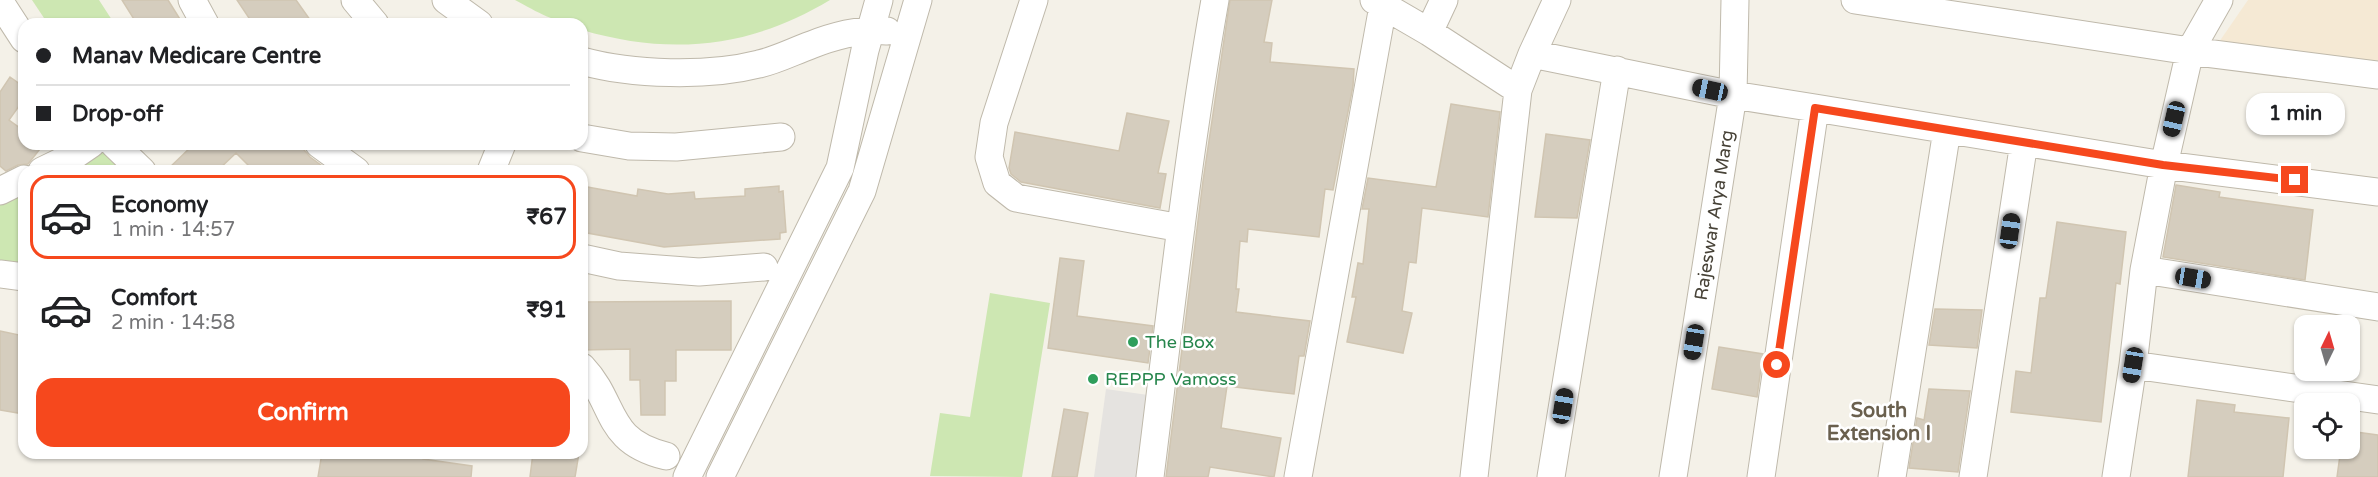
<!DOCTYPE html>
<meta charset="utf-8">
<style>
:root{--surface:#fff;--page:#f2f2f2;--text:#202124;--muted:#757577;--line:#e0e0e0;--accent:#f6481d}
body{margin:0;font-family:"Varela Round",sans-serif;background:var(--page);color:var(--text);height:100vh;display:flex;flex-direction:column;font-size:22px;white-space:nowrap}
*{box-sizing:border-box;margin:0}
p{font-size:20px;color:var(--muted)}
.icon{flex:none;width:33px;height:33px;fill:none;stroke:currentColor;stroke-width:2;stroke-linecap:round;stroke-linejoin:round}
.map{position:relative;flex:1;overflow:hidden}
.sheet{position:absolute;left:18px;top:165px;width:570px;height:294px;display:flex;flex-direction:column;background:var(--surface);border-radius:18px;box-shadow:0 2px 4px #0004}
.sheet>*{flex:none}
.top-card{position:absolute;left:18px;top:18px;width:570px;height:132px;border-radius:18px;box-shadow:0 2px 4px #0004;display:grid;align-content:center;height:132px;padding:0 18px;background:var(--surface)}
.needle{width:39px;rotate:5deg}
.buttons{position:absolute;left:2294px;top:315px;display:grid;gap:12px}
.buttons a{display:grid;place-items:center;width:66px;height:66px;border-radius:12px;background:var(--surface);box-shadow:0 2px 4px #0004;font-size:30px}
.end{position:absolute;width:27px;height:27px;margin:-14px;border:8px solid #f6481d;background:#fff;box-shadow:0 0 0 3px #fff}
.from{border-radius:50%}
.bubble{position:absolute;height:42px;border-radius:18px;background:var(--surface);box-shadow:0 2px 4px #0004;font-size:20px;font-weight:700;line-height:42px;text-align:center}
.car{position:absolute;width:18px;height:36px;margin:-18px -9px;border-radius:8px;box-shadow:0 0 4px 2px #0007;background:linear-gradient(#222 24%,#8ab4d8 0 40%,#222 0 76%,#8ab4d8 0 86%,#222 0)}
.top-card b{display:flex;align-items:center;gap:21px;height:57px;font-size:22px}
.top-card b+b{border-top:2px solid var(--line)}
.top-card i{width:15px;height:15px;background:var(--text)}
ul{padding:10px 0 0;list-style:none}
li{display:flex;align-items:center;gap:18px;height:84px;margin:0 12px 9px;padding:0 6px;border:3px solid transparent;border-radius:18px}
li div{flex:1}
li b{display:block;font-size:22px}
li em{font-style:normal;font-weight:700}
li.on{border-color:var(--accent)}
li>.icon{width:54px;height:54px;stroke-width:1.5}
.cta{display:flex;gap:12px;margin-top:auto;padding:12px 18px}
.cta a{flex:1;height:69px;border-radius:18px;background:var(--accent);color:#fff;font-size:24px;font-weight:700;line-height:69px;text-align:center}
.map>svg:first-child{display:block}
.commercial{fill:#f5e9d4}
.green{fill:#cde7b2}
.parking{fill:#e5e3e0}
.building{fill:#d5cdbe;stroke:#d0c5b1;stroke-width:1.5}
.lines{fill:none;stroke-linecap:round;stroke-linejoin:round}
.minor-casing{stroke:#bfb9ab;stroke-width:29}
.minor{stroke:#fff;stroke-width:27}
.route{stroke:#f6481d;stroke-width:8}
.leisure-dot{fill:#2e9e5b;stroke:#fff;stroke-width:2}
.labels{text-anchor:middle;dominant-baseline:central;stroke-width:5;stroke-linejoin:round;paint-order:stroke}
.street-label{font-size:18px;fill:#474237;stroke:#fff}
.leisure-label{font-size:18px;fill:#27864d;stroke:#fff;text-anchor:start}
.neighbourhood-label{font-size:20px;font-weight:bold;fill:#6a604e;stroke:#fff}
</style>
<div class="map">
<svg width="2378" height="477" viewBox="0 0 2378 477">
<rect width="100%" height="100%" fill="#f4f1e8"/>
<path class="commercial" d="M 2248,0 L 2378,0 L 2378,64 L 2219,42 Z"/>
<path class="green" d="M 32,0 L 99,0 L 112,20 L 106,24 L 48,24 Z
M 515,0 L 830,0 C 750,48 671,56 582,30 L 582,24 C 555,24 538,12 515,0 Z
M 105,145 L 131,171 L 62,171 Z
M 24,190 L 24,269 L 0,266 L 0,202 Z
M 990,293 L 1050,303 L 1022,477 L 930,476 L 940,413 L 970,417 Z"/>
<path class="parking" d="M 1106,389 L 1148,395 L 1137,477 L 1094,477 Z"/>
<path class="building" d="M 122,0 L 168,0 L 183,24 L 137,24 Z
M 237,0 L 296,0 L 313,24 L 253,24 Z
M 1230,0 L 1272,0 L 1264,42 L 1272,43 L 1270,62 L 1354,69 L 1353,86 L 1333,190 L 1325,189 L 1319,237 L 1248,229 L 1247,242 L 1240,241 L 1236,289 L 1239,289 L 1236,312 L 1310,321 L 1304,356 L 1299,356 L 1294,394 L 1227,386 L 1221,428 L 1281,438 L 1274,477 L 1210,467 L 1208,477 L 1166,477 L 1203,181 Z
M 10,77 L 24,87 L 24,99 L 9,120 L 24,131 L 24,144 L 33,144 L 40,149 L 28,164 L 18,165 L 6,171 L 0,166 L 0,92 Z
M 1451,104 L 1500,112 L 1488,217 L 1422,208 L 1416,263 L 1409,262 L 1402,311 L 1412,313 L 1403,353 L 1347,342 L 1356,297 L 1352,297 L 1358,263 L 1363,264 L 1369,209 L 1362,209 L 1368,178 L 1436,187 Z
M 1127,113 L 1169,121 L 1158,173 L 1166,174 L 1160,208 L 1021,182 L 1011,174 L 1009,168 L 1015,132 L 1119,151 Z
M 1546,134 L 1590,140 L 1577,218 L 1535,217 Z
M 194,144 L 299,144 L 310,157 L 329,171 L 254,171 L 236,153 L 217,171 L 166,171 Z
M 2176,185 L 2220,192 L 2219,197 L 2313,210 L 2305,280 L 2163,257 Z
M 582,186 L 637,196 L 638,189 L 668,194 L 694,192 L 695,199 L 745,196 L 745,189 L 779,186 L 779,192 L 783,191 L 786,232 L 780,233 L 780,239 L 664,247 L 582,232 Z
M 2057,222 L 2126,232 L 2120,284 L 2116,283 L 2101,422 L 2011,412 L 2016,371 L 2031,373 L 2040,298 L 2046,298 Z
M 1060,258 L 1084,261 L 1077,316 L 1153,326 L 1148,363 L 1048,348 Z
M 731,301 L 731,350 L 676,350 L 676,381 L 665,381 L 665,415 L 641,415 L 640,380 L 630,380 L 630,349 L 582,350 L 582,302 Z
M 1935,309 L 1982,310 L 1977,348 L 1929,345 Z
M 0,331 L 24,336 L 24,414 L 0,410 Z
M 1719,347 L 1763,354 L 1757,397 L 1712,389 Z
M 1929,389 L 1970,391 L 1958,472 L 1909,468 L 1917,418 L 1924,420 Z
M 2197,400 L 2235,405 L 2234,412 L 2289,418 L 2283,477 L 2188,477 Z
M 1064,409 L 1088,413 L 1077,477 L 1052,477 Z
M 2349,431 L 2378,435 L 2378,477 L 2337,477 L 2341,448 L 2349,448 Z
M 322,453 L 423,453 L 423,459 L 472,466 L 471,477 L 318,477 Z
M 533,453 L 579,453 L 575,477 L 530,477 Z"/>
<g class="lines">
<defs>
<path id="minor" d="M 192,0 L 205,24
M 355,0 L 375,24
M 446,0 L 479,24
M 1034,0 L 994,123 L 989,157 L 997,183 L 1016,198 L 1181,228
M 1374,0 L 1429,32 L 1518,90
M 1855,0 L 2190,51 L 2378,75
M 0,2 L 24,39
M 1429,32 L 1444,0
M 1532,54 L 1733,95 L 1815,108 L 2164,165 L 2378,192
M 582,61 C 632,75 708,77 759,64 C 777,60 794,51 811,45 C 834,36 863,29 887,31
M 582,138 L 629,146 L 676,147 L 781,137
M 114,144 L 142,171
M 319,144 L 356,171
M 42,171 L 75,155 L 91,144
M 491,171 L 502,144
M 0,191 L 24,179
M 582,258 L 619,266 L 699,272 L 764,267
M 2144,270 L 2378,307
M 0,274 L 24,277
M 2133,365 L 2378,400
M 582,367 C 617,404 604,441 666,456
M 687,477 L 840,168 L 865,50 L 879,0
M 720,477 L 862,191 L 918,0
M 1150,477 C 1170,318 1187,158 1215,0
M 1298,477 L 1383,6
M 1474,477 L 1518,90 L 1532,54 L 1557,0
M 1551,477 L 1617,70
M 1673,477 L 1733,95 L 1735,0
M 1761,477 L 1815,108
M 1892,477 L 1947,130
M 1973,477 L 2024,142
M 2116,477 L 2133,365 L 2144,270 L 2164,165 L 2190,51 L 2219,0"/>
</defs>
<use href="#minor" class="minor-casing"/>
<use href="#minor" class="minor"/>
</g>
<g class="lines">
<path class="route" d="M 1777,365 L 1815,108 L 2163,165 L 2295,180"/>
</g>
<g class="leisure-dot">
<circle cx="1133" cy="342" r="6"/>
<circle cx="1093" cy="379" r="6"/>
</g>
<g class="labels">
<g class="street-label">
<text transform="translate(1714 215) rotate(-81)">Rajeswar Arya Marg</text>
</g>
<g class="leisure-label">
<text x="1145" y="342">The Box</text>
<text x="1105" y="379">REPPP Vamoss</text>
</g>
<g class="neighbourhood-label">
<text x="1879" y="411">South<tspan x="1879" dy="23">Extension I</tspan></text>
</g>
</g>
</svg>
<div class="buttons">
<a><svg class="needle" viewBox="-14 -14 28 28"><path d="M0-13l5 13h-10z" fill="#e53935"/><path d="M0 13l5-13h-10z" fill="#757577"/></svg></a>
<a><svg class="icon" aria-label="locate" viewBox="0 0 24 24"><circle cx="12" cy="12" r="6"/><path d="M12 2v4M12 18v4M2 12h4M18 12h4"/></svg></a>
</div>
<i class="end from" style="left:1777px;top:365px"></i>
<i class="end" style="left:2295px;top:180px"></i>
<div class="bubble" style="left:2246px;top:93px;width:99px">1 min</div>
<i class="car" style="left:1710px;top:90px;rotate:282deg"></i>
<i class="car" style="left:2174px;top:119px;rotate:193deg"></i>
<i class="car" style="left:2010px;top:231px;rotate:8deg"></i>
<i class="car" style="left:2193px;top:278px;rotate:99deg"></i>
<i class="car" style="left:1694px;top:342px;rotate:189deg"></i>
<i class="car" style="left:2133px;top:365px;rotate:189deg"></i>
<i class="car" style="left:1563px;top:406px;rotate:9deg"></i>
<div class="top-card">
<b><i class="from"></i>Manav Medicare Centre</b>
<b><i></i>Drop-off</b>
</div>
<section class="sheet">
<ul>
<li class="on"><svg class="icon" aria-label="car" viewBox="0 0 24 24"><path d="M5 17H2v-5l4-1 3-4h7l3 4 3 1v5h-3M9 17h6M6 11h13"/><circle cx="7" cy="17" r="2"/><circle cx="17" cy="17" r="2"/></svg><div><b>Economy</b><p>1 min · 14:57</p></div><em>₹67</em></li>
<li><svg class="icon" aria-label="car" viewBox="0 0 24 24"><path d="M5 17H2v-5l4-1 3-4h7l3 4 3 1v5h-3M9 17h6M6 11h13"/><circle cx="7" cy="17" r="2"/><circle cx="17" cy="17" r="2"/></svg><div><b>Comfort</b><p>2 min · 14:58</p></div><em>₹91</em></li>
</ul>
<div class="cta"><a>Confirm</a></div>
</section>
</div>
